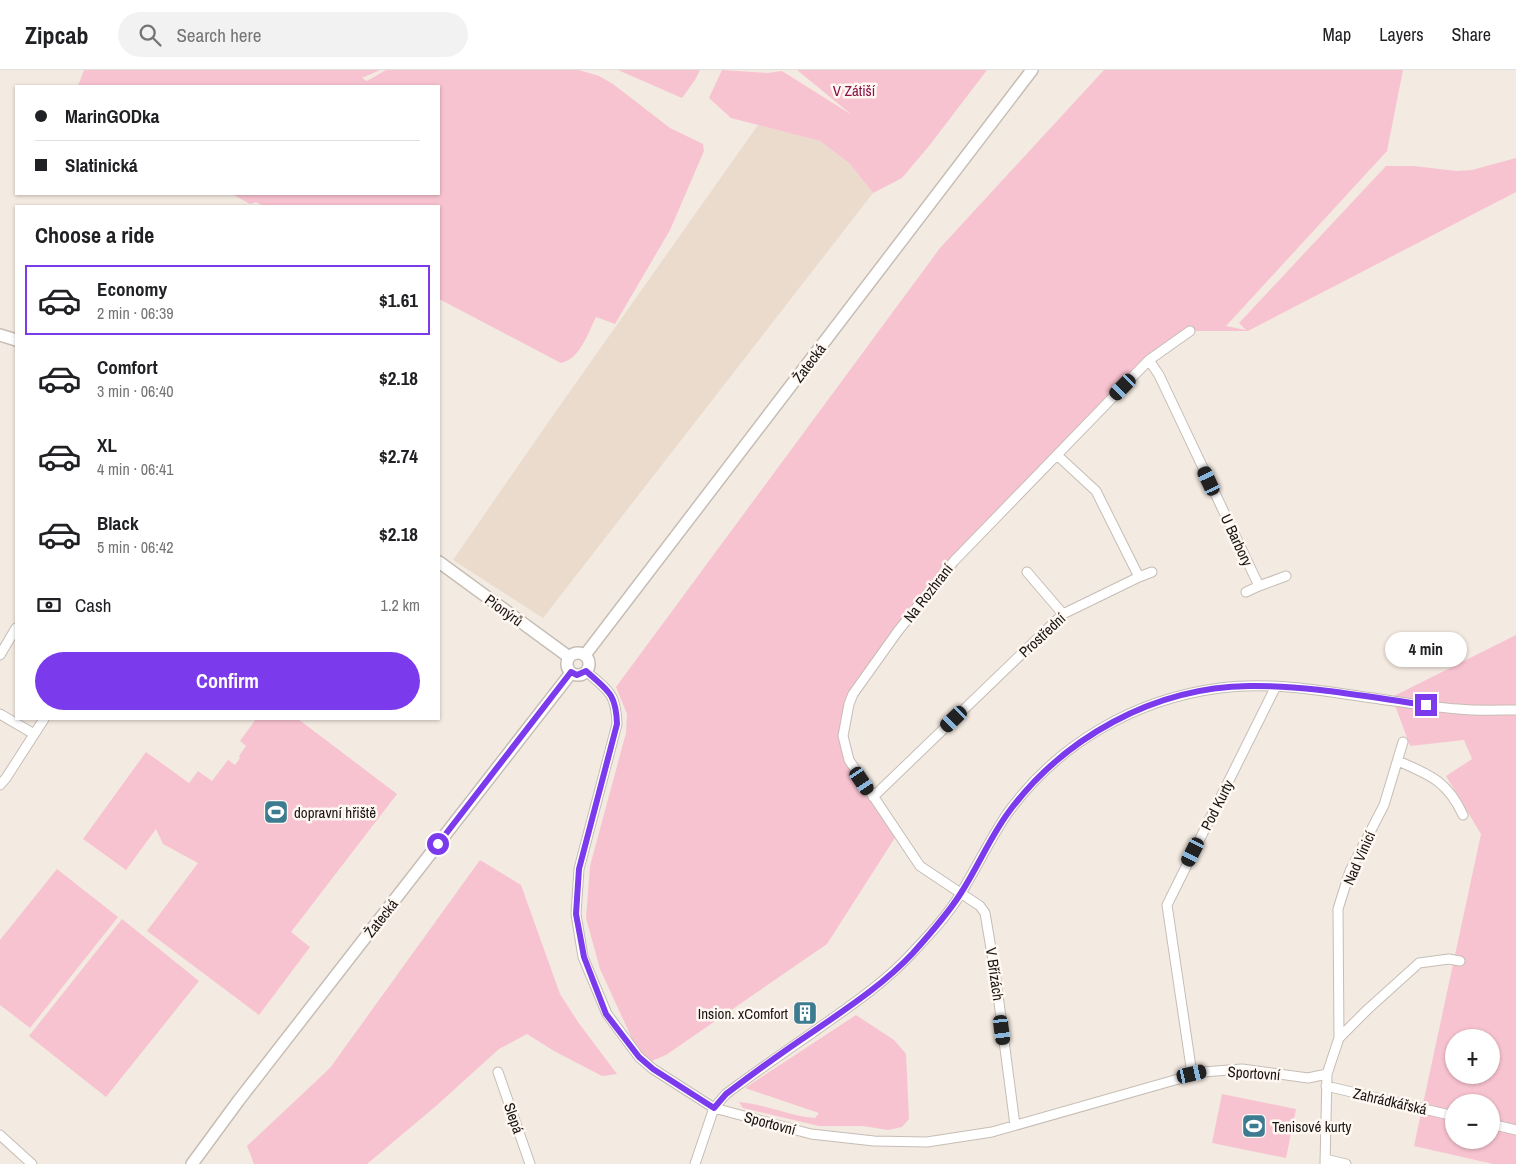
<!DOCTYPE html>
<meta charset="utf-8">
<style>
:root{--surface:#fff;--page:#f2f2f2;--text:#202124;--muted:#757577;--line:#e0e0e0;--accent:#7c3aed}
body{margin:0;font-family:"Archivo Narrow",sans-serif;background:var(--page);color:var(--text);height:100vh;display:flex;flex-direction:column;font-size:19px;white-space:nowrap}
*{box-sizing:border-box;margin:0}
p{font-size:16px;color:var(--muted)}
.icon{flex:none;width:28px;height:28px;fill:none;stroke:currentColor;stroke-width:2;stroke-linecap:round;stroke-linejoin:round}
.map{position:relative;flex:1;overflow:hidden}
.sheet{position:absolute;left:15px;top:135px;width:425px;height:515px;display:flex;flex-direction:column;background:var(--surface);border-radius:0px;box-shadow:0 1px 4px #0004}
.sheet>*{flex:none}
.banner{position:absolute;left:15px;top:15px;width:425px;height:110px;border-radius:0px;box-shadow:0 1px 4px #0004;display:grid;align-content:center;height:110px;padding:0 20px;background:var(--surface)}
.buttons{position:absolute;left:1445px;top:959px;display:grid;gap:10px}
.buttons a{display:grid;place-items:center;width:55px;height:55px;border-radius:50%;background:var(--surface);box-shadow:0 1px 4px #0004;font-size:25px}
.end{position:absolute;width:22px;height:22px;margin:-11px;border:6px solid #7c3aed;background:#fff;box-shadow:0 0 0 2px #fff}
.from{border-radius:50%}
.bubble{position:absolute;height:35px;border-radius:18px;background:var(--surface);box-shadow:0 1px 4px #0004;font-size:16px;font-weight:700;line-height:35px;text-align:center}
.car{position:absolute;width:15px;height:30px;margin:-15px -8px;border-radius:6px;box-shadow:0 0 4px 1px #0007;background:linear-gradient(#222 24%,#8ab4d8 0 40%,#222 0 76%,#8ab4d8 0 86%,#222 0)}
.banner b{display:flex;align-items:center;gap:18px;height:48px;font-size:19px}
.banner b+b{border-top:1px solid var(--line)}
.banner i{width:12px;height:12px;background:var(--text)}
ul{padding:0;list-style:none}
li{display:flex;align-items:center;gap:15px;height:70px;margin:0 10px 8px;padding:0 10px;border:2px solid transparent;border-radius:0px}
li div{flex:1}
li b{display:block;font-size:19px}
li em{font-style:normal;font-weight:700}
li.on{border-color:var(--accent)}
li>.icon{width:45px;height:45px;stroke-width:1.5}
h2{padding:0 20px;font-size:22px;line-height:60px}
.pay{display:flex;align-items:center;gap:12px;height:55px;padding:0 20px;font-size:19px}
.pay p{margin-inline-start:auto}
.cta{display:flex;gap:10px;margin-top:auto;padding:10px 20px}
.cta a{flex:1;height:58px;border-radius:30px;background:var(--accent);color:#fff;font-size:20px;font-weight:700;line-height:58px;text-align:center}
header{display:flex;align-items:center;gap:30px;box-sizing:border-box;height:70px;padding:0 25px;background:var(--surface);border-bottom:1px solid var(--line)}
header strong{font-size:24px}
nav{display:flex;gap:28px;margin-inline-start:auto;font-size:18px}
.search{width:350px;height:45px;background:var(--page);display:flex;align-items:center;gap:12px;box-sizing:border-box;padding:0 18px;border-radius:28px;color:var(--muted);font-size:19px}
.map>svg:first-child{display:block}
.built{fill:#eadbcd}
.green{fill:#f8c3d0;fill-rule:evenodd}
.lines{fill:none;stroke-linecap:round;stroke-linejoin:round}
.minor-casing{stroke:#c6bdb5;stroke-width:11}
.tertiary-casing{stroke:#c6bdb5;stroke-width:14}
.minor{stroke:#fff;stroke-width:9}
.tertiary{stroke:#fff;stroke-width:11}
.route{stroke:#7c3aed;stroke-width:6}
.labels{text-anchor:middle;dominant-baseline:central;stroke-width:5;stroke-linejoin:round;paint-order:stroke}
.park-label{font-size:15px;fill:#8a1247;stroke:#fff7f1}
.street-label{font-size:15px;fill:#181512;stroke:#fff7f1}
.poi-label{font-size:15px;fill:#181512;stroke:#fff7f1;text-anchor:start}
</style>
<header>
<strong>Zipcab</strong>
<div class="search"><svg class="icon" aria-label="search" viewBox="0 0 24 24"><circle cx="10" cy="10" r="6"/><path d="M15 15l6 6"/></svg>Search here</div>
<nav><a>Map</a><a>Layers</a><a>Share</a></nav>
</header>
<div class="map">
<svg width="1516" height="1094" viewBox="0 0 1516 1094">
<rect width="100%" height="100%" fill="#f3eae1"/>
<path class="built" d="M 758,55 L 820,71 L 850,94 L 873,123 L 543,548 L 453,490 L 547,354 Z"/>
<path class="green" d="M 84,0 L 380,0 L 362,8 L 367,11 L 386,0 L 579,0 L 599,6 L 613,14 L 670,58 L 703,74 L 704,81 L 670,160 L 615,254 L 596,247 C 588,263 580,289 561,293 L 439,229 L 439,136 L 263,136 L 256,132 L 250,134 L 232,124 L 439,124 L 439,16 L 78,16 Z
M 618,0 L 700,0 L 695,10 L 682,28 Z
M 722,0 L 768,3 L 782,1 L 852,45 L 797,0 L 987,0 L 929,76 L 902,108 L 873,123 L 850,94 L 820,71 L 731,48 L 709,28 Z
M 1104,0 L 1403,0 L 1387,81 L 1226,256 L 1246,260 L 1239,253 L 1386,96 L 1413,96 L 1457,101 L 1472,100 L 1516,88 L 1516,122 L 1248,261 L 1190,261 L 1149,290 L 954,491 L 853,623 L 844,661 L 851,694 L 898,763 L 827,874 L 666,985 L 649,992 L 634,973 L 600,899 L 586,848 L 590,796 L 626,663 L 627,644 L 616,617 L 940,178 Z
M 1516,565 L 1516,1094 L 1493,1094 L 1414,1076 L 1481,764 L 1446,706 L 1472,689 L 1464,670 L 1410,676 L 1392,627 ZM 1454,968 L 1491,968 L 1491,1005 L 1454,1005 ZM 1454,1032 L 1491,1032 L 1491,1070 L 1454,1070 Z
M 256,649 L 298,649 L 397,724 L 291,862 L 310,877 L 259,945 L 147,861 L 198,793 L 163,774 L 156,759 L 126,800 L 83,769 L 146,682 L 189,713 L 198,701 L 212,711 L 228,690 L 235,695 L 240,688 L 239,686 L 246,676 L 240,671 Z
M 480,790 L 521,815 L 560,924 L 578,952 L 617,1004 L 602,1006 L 554,981 L 527,964 L 499,979 L 436,1036 L 367,1094 L 254,1094 L 247,1076 L 330,998 Z
M 57,799 L 118,847 L 30,958 L 0,935 L 0,870 Z
M 122,849 L 199,911 L 106,1027 L 29,966 Z
M 856,945 L 894,970 L 906,984 L 909,1049 L 902,1057 L 888,1060 L 863,1056 L 819,1056 L 743,1038 L 739,1032 C 765,1034 789,1046 815,1048 L 819,1043 L 745,1018 Z
M 1222,1024 L 1296,1039 L 1286,1088 L 1212,1073 Z"/>
<g class="lines">
<defs>
<path id="minor" d="M 1149,290 L 1159,305 L 1259,516 L 1286,506
M 1027,502 L 1063,544
M 1139,507 L 1152,502
M 1246,522 L 1259,516
M 0,585 L 16,558
M 586,601 C 608,621 616,622 617,654 L 579,799 L 576,844 L 583,887 L 607,944 L 639,987 L 653,999 L 714,1038 L 811,1064 L 874,1071 L 927,1072 L 992,1062 L 1203,1002 L 1242,999 L 1308,1008 L 1327,1004
M 0,644 L 34,664
M 1398,691 C 1431,705 1448,712 1463,745
M 0,715 L 6,708 L 44,649
M 873,727 L 1063,544 L 1139,507 L 1096,421 L 1057,385
M 1339,968 L 1338,839 L 1350,801 L 1384,735 L 1403,672
M 498,1002 L 530,1094
M 1192,1004 L 1167,835 L 1276,616
M 1326,1016 L 1454,1046
M 1491,1054 L 1516,1060
M 1015,1055 L 995,902 L 985,843 L 980,836 L 920,796 L 849,690 L 843,666 L 849,634 L 853,624 L 898,561 L 954,491 L 1149,290 L 1190,261
M 0,1065 L 32,1094
M 1325,1089 L 1346,1094
M 695,1094 L 714,1038 L 726,1024 C 754,1003 783,983 812,963 C 847,938 884,914 913,882 C 930,864 948,845 961,823 C 977,797 990,769 1007,744 C 1057,674 1135,629 1220,618 C 1271,611 1322,621 1373,628 C 1401,632 1430,637 1458,639 C 1477,641 1497,640 1516,640
M 1325,1094 L 1327,1004 L 1339,968 L 1368,939 L 1419,893 L 1449,889 L 1460,891"/>
<path id="tertiary" d="M 0,265 L 16,270
M 439,492 L 569,587
M567 594a11 11 0 1 1 22 0a11 11 0 1 1-22 0Z
M 585,585 L 1032,0
M 192,1094 L 239,1030 L 571,603"/>
</defs>
<use href="#minor" class="minor-casing"/>
<use href="#tertiary" class="tertiary-casing"/>
<use href="#minor" class="minor"/>
<use href="#tertiary" class="tertiary"/>
</g>
<g class="lines">
<path class="route" d="M 438,774 L 571,602 L 577,605 L 586,601 C 608,621 616,623 617,654 L 579,799 L 576,844 L 584,887 L 606,944 L 639,987 L 653,999 L 714,1038 L 726,1024 C 755,1002 784,981 814,961 C 849,937 884,914 913,883 C 929,865 946,846 959,826 C 977,799 989,769 1008,743 C 1063,668 1154,617 1249,616 C 1308,615 1368,627 1426,635"/>
</g>
<defs>
<symbol id="stadium-square" viewBox="-11 -11 22 22"><rect x="-9" y="-9" width="18" height="18" rx="4" fill="#3c7b90" stroke="#fff7f1"/><path d="M0-5a6.5 5 0 1 0 0 10a6.5 5 0 1 0 0-10ZM-3.5-1.8h7v3.6h-7Z" fill="#fff"/></symbol>
<symbol id="building-square" viewBox="-11 -11 22 22"><rect x="-9" y="-9" width="18" height="18" rx="4" fill="#3c7b90" stroke="#fff7f1"/><path d="M-4-6H4V6H1V3H-1V6H-4ZM-2.5-4.3h1.7v1.8h-1.7ZM.8-4.3h1.7v1.8H.8ZM-2.5-1h1.7V.8h-1.7ZM.8-1h1.7V.8H.8Z" fill="#fff"/></symbol>
</defs>
<g fill-rule="evenodd">
<use href="#stadium-square" x="262" y="728" width="28" height="28"/>
<use href="#building-square" x="791" y="929" width="28" height="28"/>
<use href="#stadium-square" x="1240" y="1042" width="28" height="28"/>
</g>
<g class="labels">
<g class="park-label">
<text x="854" y="20">V Zátiší</text>
</g>
<g class="street-label">
<text transform="translate(809 293) rotate(-53)">Žatecká</text>
<text transform="translate(1237 470) rotate(65)">U Barbory</text>
<text transform="translate(928 523) rotate(-52)">Na Rozhraní</text>
<text transform="translate(504 540) rotate(36)">Pionýrů</text>
<text transform="translate(1042 565) rotate(-43)">Prostřední</text>
<text transform="translate(1217 735) rotate(-63)">Pod Kurty</text>
<text transform="translate(1359 788) rotate(-66)">Nad Vinicí</text>
<text transform="translate(381 848) rotate(-52)">Žatecká</text>
<text transform="translate(995 904) rotate(82)">V Břízách</text>
<text transform="translate(1254 1003) rotate(4)">Sportovní</text>
<text transform="translate(1390 1031) rotate(13)">Zahrádkářská</text>
<text transform="translate(514 1048) rotate(71)">Slepá</text>
<text transform="translate(770 1053) rotate(15)">Sportovní</text>
</g>
<g class="poi-label">
<text x="294" y="742">dopravní hřiště</text>
<text x="788" y="943" text-anchor="end">Insion. xComfort</text>
<text x="1272" y="1056">Tenisové kurty</text>
</g>
</g>
</svg>
<div class="buttons">
<a>+</a>
<a>−</a>
</div>
<i class="end from" style="left:438px;top:774px"></i>
<i class="end" style="left:1426px;top:635px"></i>
<div class="bubble" style="left:1385px;top:562px;width:82px">4 min</div>
<i class="car" style="left:1123px;top:317px;rotate:224deg"></i>
<i class="car" style="left:1209px;top:411px;rotate:335deg"></i>
<i class="car" style="left:954px;top:649px;rotate:226deg"></i>
<i class="car" style="left:862px;top:711px;rotate:146deg"></i>
<i class="car" style="left:1193px;top:782px;rotate:207deg"></i>
<i class="car" style="left:1002px;top:960px;rotate:173deg"></i>
<i class="car" style="left:1192px;top:1004px;rotate:77deg"></i>
<div class="banner">
<b><i class="from"></i>MarinGODka</b>
<b><i></i>Slatinická</b>
</div>
<section class="sheet">
<h2>Choose a ride</h2>
<ul>
<li class="on"><svg class="icon" aria-label="car" viewBox="0 0 24 24"><path d="M5 17H2v-5l4-1 3-4h7l3 4 3 1v5h-3M9 17h6M6 11h13"/><circle cx="7" cy="17" r="2"/><circle cx="17" cy="17" r="2"/></svg><div><b>Economy</b><p>2 min · 06:39</p></div><em>$1.61</em></li>
<li><svg class="icon" aria-label="car" viewBox="0 0 24 24"><path d="M5 17H2v-5l4-1 3-4h7l3 4 3 1v5h-3M9 17h6M6 11h13"/><circle cx="7" cy="17" r="2"/><circle cx="17" cy="17" r="2"/></svg><div><b>Comfort</b><p>3 min · 06:40</p></div><em>$2.18</em></li>
<li><svg class="icon" aria-label="car" viewBox="0 0 24 24"><path d="M5 17H2v-5l4-1 3-4h7l3 4 3 1v5h-3M9 17h6M6 11h13"/><circle cx="7" cy="17" r="2"/><circle cx="17" cy="17" r="2"/></svg><div><b>XL</b><p>4 min · 06:41</p></div><em>$2.74</em></li>
<li><svg class="icon" aria-label="car" viewBox="0 0 24 24"><path d="M5 17H2v-5l4-1 3-4h7l3 4 3 1v5h-3M9 17h6M6 11h13"/><circle cx="7" cy="17" r="2"/><circle cx="17" cy="17" r="2"/></svg><div><b>Black</b><p>5 min · 06:42</p></div><em>$2.18</em></li>
</ul>
<div class="pay"><svg class="icon" aria-label="cash" viewBox="0 0 24 24"><path d="M3 7h18v10H3z"/><circle cx="12" cy="12" r="2"/></svg>Cash<p>1.2 km</p></div>
<div class="cta"><a>Confirm</a></div>
</section>
</div>
